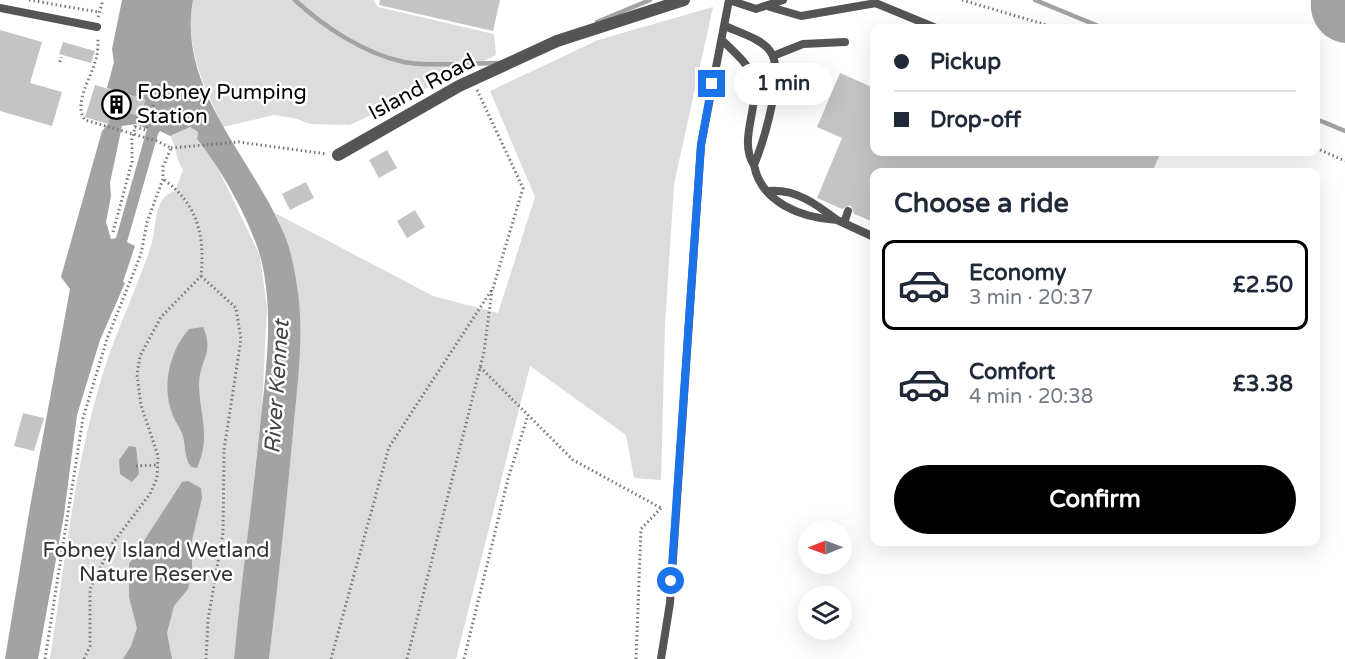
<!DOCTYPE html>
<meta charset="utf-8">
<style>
:root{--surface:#fff;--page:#f2f2f3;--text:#1f2937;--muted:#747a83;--line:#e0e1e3;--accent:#000}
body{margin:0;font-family:"Varela Round",sans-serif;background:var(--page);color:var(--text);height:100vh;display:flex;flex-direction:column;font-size:22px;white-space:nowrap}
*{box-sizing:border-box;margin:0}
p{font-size:20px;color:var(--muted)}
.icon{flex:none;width:33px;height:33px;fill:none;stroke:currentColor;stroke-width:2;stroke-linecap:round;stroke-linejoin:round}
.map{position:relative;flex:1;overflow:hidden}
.panel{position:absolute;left:870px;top:168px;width:450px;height:378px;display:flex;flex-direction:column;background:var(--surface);border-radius:12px;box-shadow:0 6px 24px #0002}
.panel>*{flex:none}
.hud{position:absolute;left:870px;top:24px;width:450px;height:132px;border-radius:12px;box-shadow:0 6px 24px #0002;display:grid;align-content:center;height:132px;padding:0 24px;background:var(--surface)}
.needle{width:39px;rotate:269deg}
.tools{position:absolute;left:798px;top:520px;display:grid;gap:12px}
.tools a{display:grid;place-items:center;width:54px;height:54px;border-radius:50%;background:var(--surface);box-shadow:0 6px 24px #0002;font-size:30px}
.end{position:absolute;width:27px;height:27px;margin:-14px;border:8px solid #1a73e8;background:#fff;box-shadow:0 0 0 3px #fff}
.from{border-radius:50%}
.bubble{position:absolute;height:42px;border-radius:21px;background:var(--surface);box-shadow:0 6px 24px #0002;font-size:20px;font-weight:700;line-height:42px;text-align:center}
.hud b{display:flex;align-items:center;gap:21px;height:57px;font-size:22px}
.hud b+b{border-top:2px solid var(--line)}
.hud i{width:15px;height:15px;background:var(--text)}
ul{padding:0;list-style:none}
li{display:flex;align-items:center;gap:18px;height:90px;margin:0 12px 9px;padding:0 12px;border:3px solid transparent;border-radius:12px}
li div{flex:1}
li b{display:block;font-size:22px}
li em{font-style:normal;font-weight:700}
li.active{border-color:var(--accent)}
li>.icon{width:54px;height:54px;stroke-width:1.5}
h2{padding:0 24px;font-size:27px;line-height:72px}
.cta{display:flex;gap:12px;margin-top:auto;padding:12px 24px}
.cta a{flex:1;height:69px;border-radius:36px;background:var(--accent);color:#fff;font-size:24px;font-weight:700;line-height:69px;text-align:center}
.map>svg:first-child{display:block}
.green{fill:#dcdcdc}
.water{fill:#a3a3a3;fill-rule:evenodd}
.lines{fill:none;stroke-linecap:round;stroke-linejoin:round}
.stream{stroke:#a3a3a3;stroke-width:4.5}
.building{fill:#c4c4c4}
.path{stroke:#777;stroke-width:3;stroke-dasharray:1.5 3;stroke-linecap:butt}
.service{stroke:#555;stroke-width:8}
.minor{stroke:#555;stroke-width:12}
.route{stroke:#1a73e8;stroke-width:8}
.labels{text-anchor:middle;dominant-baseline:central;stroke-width:5;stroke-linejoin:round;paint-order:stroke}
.street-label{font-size:21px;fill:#000;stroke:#fff}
.poi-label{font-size:21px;fill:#000;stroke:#fff;text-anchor:start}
.park-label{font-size:21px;fill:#333;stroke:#fff}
.water-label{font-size:22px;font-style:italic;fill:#444;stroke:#fff}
</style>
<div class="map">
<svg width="1345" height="659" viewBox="0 0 1345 659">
<rect width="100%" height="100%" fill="#fff"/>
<path class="green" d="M 193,0 L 373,0 L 378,7 L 494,34 L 496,55 L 350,125 L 310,124 L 297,119 L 274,115 L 223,127 C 204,86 184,47 193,0 Z
M 713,7 L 674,184 L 665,326 L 661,480 L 634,478 L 626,435 L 530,366 L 456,659 L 269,659 C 276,594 284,529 290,464 C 297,384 312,288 275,213 L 433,296 L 498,313 L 535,197 L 490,91 L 598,40 Z
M 190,127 L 198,132 L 197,139 L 214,160 L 260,256 L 267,308 L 262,408 L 234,659 L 50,659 C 64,570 73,477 98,390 C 111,342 134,296 150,249 C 158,229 151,198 175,191 L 183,170 C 175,158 177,147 170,136 Z"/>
<path class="water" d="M 122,0 L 193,0 C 177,86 249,155 281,227 C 291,248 295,271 298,293 C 304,339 297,388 293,433 C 286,509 278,584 269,659 L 234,659 C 241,585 251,511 259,436 C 265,378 275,316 261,259 C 251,222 221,168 197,139 L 198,132 L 190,127 L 170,136 L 160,131 L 158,134 L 127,242 L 135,246 L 123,282 L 125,283 L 100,340 L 77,415 L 64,515 L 38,659 L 5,659 L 30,507 L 70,289 L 61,277 L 102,131 L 108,124 L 113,108 L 140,116 L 145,100 L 107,88 L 114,62 L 112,49 ZM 136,124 L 147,129 L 116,238 L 111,239 L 106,222 L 111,196 L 110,183 L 122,126 Z
M 1311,0 L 1345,0 L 1345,43 C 1323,40 1309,22 1311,0 Z
M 203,327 C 215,354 199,360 199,385 C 200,417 211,436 197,468 L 191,467 C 184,457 186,448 183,436 C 181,429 176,423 173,416 C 161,387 169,352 189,329 Z
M 129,446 L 136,447 L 139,474 L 132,482 L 120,474 L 119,460 Z
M 188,481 L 201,488 L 202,498 L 192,540 L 192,569 L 188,589 L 174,606 L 167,633 L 172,659 L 123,659 L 131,646 L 137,628 L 129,597 L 129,564 L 182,482 Z"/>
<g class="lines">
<path class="stream" d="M 295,0 C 324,27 365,54 404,62 C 426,67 473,63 498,63
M 1035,0 L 1103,28
M 597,22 L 650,0
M 1316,119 L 1345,131"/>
</g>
<path class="building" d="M 380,0 L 500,0 L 493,31 L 379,5 Z
M 0,30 L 42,42 L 30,83 L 62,92 L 52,126 L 0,111 Z
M 63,42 L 95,51 L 91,63 L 59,54 Z
M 840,73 L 874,88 L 874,152 L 1161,152 L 1152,172 L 874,172 L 874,222 L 854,214 L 851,205 L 842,209 L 817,198 L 842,138 L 817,127 Z
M 95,85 L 145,99 L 140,116 L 113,108 L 108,124 L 85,117 Z
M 387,150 L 397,168 L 379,178 L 369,160 Z
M 306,182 L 314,198 L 290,210 L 282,194 Z
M 415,210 L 425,227 L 407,238 L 397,221 Z
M 23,413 L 44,418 L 34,451 L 14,446 Z"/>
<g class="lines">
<path class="path" d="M 29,0 L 98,12
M 962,0 L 1057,28
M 98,17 L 103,0
M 60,62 L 61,57
M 135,127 L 146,130 L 159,84
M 171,148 L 239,142 L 327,154
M 1316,148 L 1345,161
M 113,232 L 132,162 L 132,139 L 138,116
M 201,276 L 236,308 L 241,339 L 224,450 L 223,533 L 208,620 L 206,659
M 480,367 L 573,460 L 661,508
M 136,466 L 158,465
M 45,659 L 83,418 L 107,339 L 141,254 L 147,222 L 163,179 L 163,167 L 171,148 L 157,141 L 85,120 C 73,104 91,78 95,62 C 98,55 98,46 98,39
M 84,659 L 90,646 L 90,589 L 112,544 L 150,494 L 157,478 L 158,456 L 141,405 L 137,375 L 140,356 L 161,317 L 201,276 C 205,236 198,204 163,179
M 331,659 L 389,447 L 493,288 L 523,188 L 477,90
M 407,659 L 484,352 L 492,290
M 464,659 L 508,479 L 528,415
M 636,659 L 641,529 L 662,507"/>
<path class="service" d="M 729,0 L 756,9 L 783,0
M 873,2 L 936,28
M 770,7 L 801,16 L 876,3
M 0,8 L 97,27
M 722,40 C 733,51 747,62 752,76 C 762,104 737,139 754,165 C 763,143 786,71 770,51 C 762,39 738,32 725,26
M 773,56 L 803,44 L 845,42
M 754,165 C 761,203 802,218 837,220 C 816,204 796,189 769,191
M 837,220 L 874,237
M 844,223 L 848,211
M 661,659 L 670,603 L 701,145 L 729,0"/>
<path class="minor" d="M 338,155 L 459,86 L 557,41 L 684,0"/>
</g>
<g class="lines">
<path class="route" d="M 671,581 L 701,145 L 712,84"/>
</g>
<defs>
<symbol id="building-ring" viewBox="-11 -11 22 22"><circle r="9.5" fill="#fff" stroke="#000" stroke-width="1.5"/><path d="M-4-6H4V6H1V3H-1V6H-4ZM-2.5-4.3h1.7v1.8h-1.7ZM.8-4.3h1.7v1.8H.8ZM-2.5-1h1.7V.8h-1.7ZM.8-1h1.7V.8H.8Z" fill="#000"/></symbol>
</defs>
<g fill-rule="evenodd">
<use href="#building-ring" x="100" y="88" width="33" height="33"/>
</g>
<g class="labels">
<g class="street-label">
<text transform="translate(422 87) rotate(-28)">Island Road</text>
</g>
<g class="poi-label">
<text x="137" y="92">Fobney Pumping<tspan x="137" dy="24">Station</tspan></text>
</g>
<g class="park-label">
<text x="156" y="550">Fobney Island Wetland<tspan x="156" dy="24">Nature Reserve</tspan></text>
</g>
<g class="water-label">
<text transform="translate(277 387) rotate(-86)">River Kennet</text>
</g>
</g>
</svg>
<div class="tools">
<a><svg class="needle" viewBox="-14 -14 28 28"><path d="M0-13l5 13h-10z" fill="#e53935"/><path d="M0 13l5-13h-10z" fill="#747a83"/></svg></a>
<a><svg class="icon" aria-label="layers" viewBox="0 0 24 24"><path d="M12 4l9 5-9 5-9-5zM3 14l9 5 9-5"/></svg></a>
</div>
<i class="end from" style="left:671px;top:581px"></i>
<i class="end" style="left:712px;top:84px"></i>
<div class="bubble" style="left:734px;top:63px;width:99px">1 min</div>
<div class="hud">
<b><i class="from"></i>Pickup</b>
<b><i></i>Drop-off</b>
</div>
<section class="panel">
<h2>Choose a ride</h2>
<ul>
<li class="active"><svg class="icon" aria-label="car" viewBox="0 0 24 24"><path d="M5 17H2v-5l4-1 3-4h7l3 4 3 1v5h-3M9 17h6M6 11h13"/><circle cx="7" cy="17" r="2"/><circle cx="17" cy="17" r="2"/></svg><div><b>Economy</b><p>3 min · 20:37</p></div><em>£2.50</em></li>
<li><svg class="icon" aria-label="car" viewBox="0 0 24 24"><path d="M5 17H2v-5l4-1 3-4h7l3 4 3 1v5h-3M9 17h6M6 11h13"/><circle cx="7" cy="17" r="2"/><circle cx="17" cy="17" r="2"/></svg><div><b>Comfort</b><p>4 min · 20:38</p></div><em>£3.38</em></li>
</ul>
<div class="cta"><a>Confirm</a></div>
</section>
</div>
